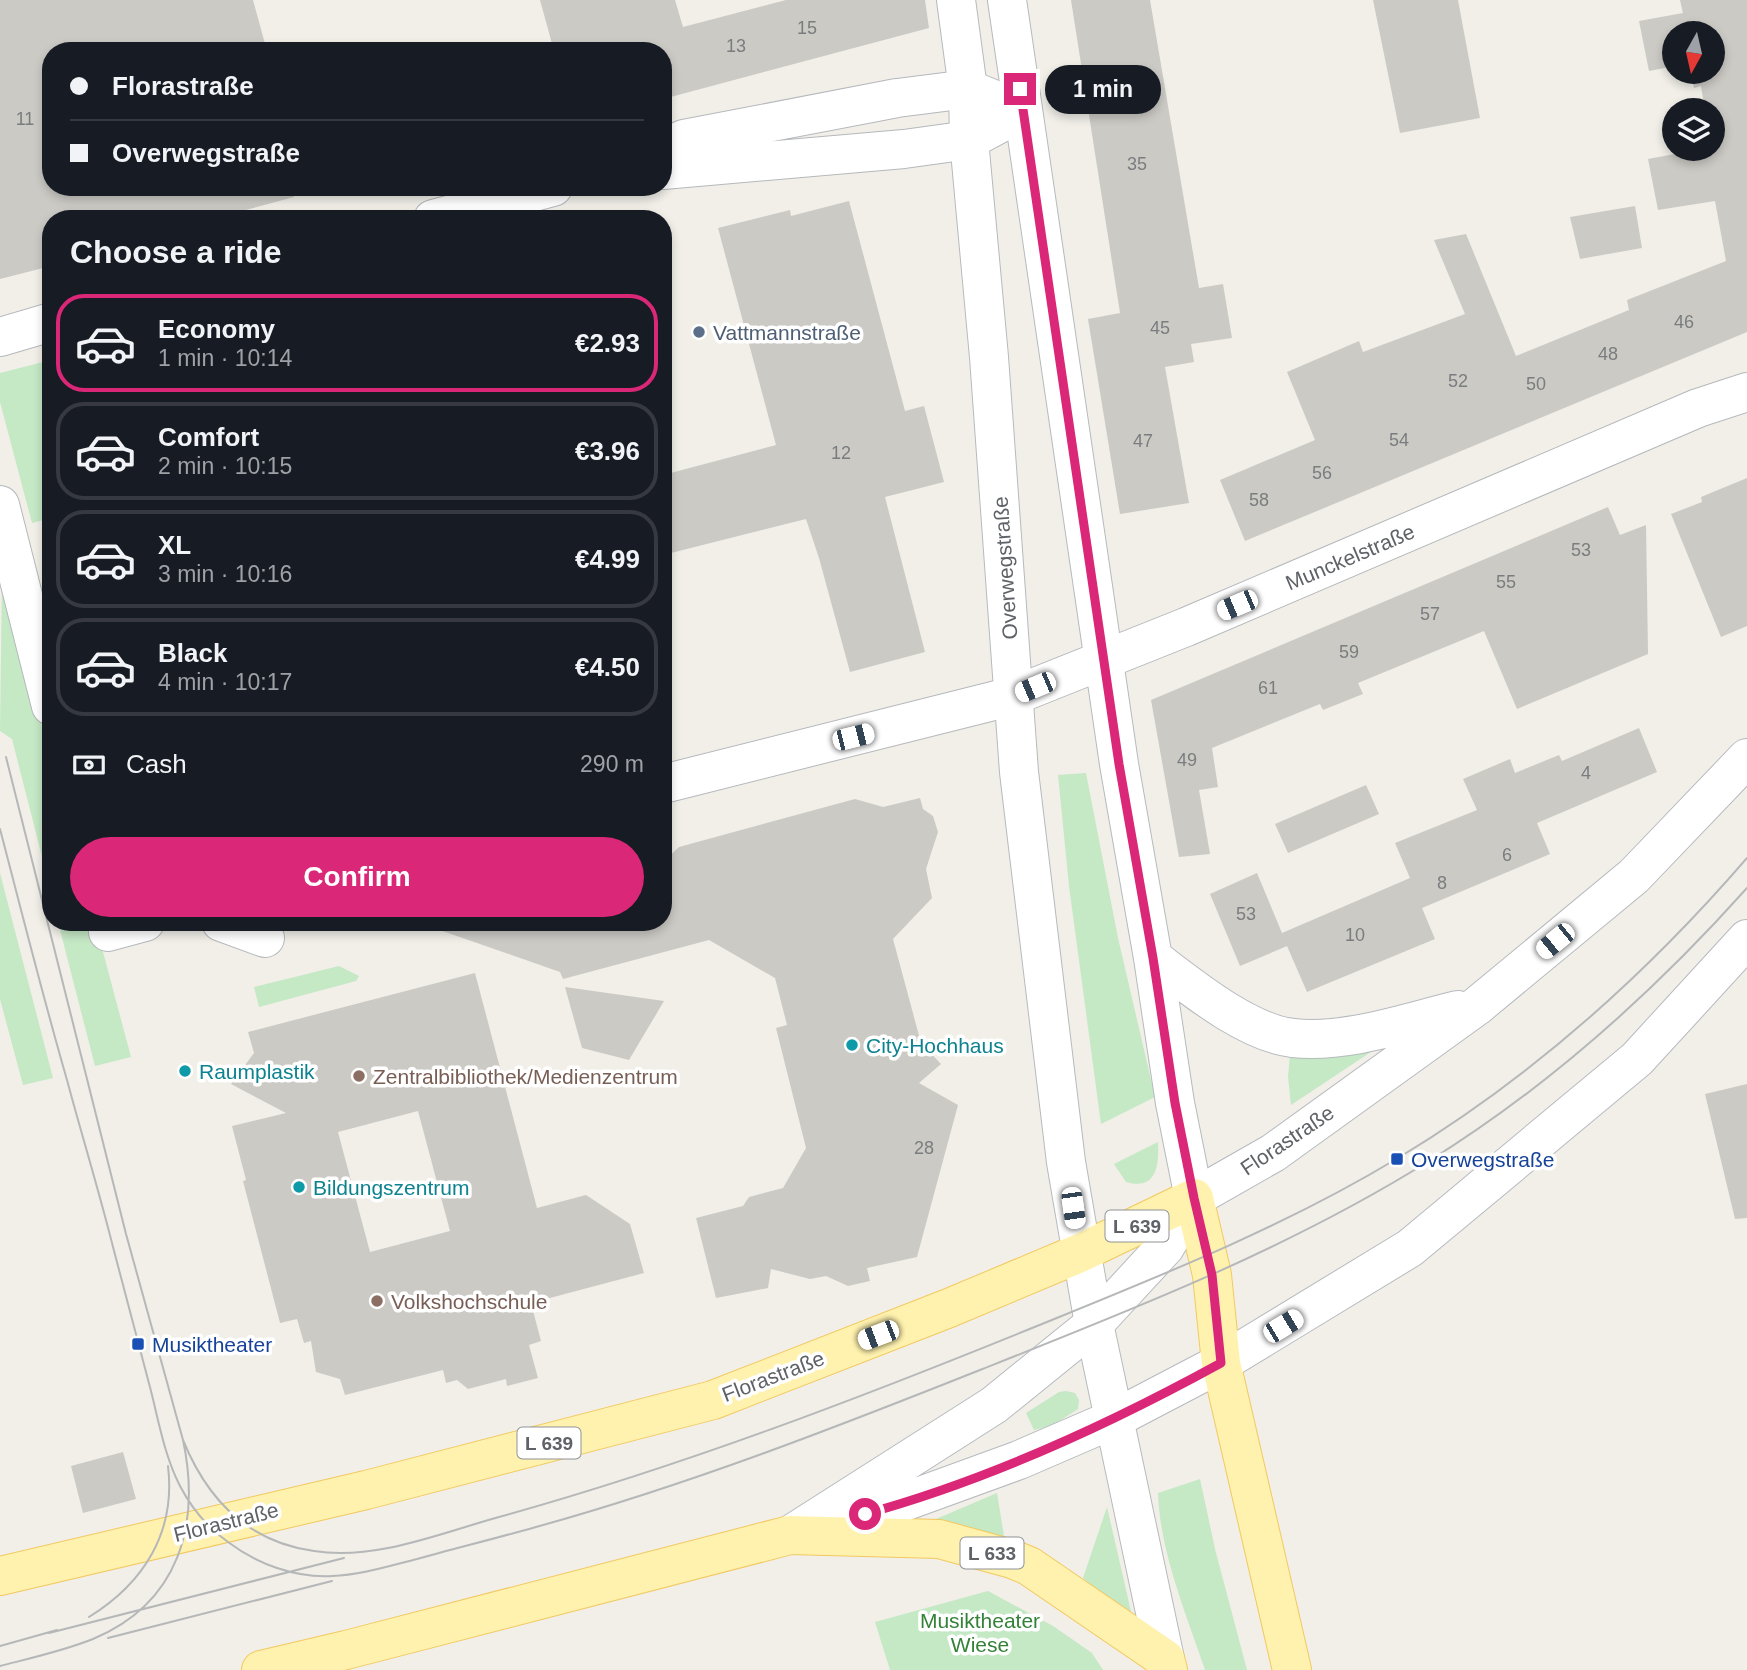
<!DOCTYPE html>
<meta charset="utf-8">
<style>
:root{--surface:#171b24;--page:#242831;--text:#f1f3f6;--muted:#9ea1a6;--line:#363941;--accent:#db2777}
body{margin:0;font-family:Arial,sans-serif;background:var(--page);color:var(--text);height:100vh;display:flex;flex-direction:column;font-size:26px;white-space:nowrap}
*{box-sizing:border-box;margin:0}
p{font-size:23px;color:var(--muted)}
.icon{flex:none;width:38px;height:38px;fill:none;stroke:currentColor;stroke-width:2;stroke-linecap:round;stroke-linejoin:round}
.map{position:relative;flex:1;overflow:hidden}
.details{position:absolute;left:42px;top:210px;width:630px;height:721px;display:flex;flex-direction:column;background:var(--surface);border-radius:28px;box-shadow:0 4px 10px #0003}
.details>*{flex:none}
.hud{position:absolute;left:42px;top:42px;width:630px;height:154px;border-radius:28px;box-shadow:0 4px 10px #0003;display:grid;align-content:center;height:154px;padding:0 28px;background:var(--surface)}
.needle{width:46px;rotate:188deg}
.fabs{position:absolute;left:1662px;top:21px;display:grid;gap:14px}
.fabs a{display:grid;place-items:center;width:63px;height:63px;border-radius:50%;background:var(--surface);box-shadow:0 4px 10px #0003;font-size:35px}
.end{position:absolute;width:32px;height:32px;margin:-16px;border:9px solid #db2777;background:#fff;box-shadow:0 0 0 4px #fff}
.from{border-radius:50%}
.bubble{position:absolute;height:49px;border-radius:24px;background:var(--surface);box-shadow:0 4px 10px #0003;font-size:23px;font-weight:700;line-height:49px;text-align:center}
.car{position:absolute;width:21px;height:42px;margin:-21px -10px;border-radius:9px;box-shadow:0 0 5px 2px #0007;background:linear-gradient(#fff 24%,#345 0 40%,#fff 0 76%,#345 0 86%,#fff 0)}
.hud b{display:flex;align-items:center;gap:24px;height:66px;font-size:26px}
.hud b+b{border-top:2px solid var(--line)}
.hud i{width:18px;height:18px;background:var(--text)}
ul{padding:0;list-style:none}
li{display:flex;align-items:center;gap:21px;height:98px;margin:0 14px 10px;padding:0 14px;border:4px solid var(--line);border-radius:28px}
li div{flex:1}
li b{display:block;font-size:26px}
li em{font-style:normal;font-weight:700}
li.active{border-color:var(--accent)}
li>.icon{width:63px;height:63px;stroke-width:1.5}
h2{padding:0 28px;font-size:32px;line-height:84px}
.pay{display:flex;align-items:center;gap:18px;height:77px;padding:0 28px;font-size:26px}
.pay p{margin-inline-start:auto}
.action{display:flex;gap:14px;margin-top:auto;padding:14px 28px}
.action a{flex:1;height:80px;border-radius:42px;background:var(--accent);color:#fff;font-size:28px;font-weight:700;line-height:80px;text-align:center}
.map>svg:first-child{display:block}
.green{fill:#c5e8c5}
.building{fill:#cccac5;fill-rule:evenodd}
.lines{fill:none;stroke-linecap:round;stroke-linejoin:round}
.street-casing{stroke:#b5b8bc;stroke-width:40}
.secondary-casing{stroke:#b6babf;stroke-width:40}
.primary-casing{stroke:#f2c960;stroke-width:40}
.street{stroke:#fff;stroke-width:38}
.secondary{stroke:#fff;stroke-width:38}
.primary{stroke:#fff2af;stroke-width:38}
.tram{stroke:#b6b7b8;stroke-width:2}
.route{stroke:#db2777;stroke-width:9}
.service-dot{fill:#5c6f8a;stroke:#fff;stroke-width:2.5}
.culture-dot{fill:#0f9aa8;stroke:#fff;stroke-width:2.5}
.education-dot{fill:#8d6e63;stroke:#fff;stroke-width:2.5}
.transit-dot{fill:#1a4fb4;stroke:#fff;stroke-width:2.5}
.labels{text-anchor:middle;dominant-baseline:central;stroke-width:7;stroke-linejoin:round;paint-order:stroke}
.number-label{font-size:18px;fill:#7a7d7f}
.shield{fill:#fff;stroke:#8f9295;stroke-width:2}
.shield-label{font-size:19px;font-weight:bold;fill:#5f6368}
.service-label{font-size:21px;fill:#4e5e75;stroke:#fff;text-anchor:start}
.street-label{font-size:21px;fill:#5f6368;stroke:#fff}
.culture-label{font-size:21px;fill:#0d838f;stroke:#fff;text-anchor:start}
.education-label{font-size:21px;fill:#785e54;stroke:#fff;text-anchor:start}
.transit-label{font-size:21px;fill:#164399;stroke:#fff;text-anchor:start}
.park-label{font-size:21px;fill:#348238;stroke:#fff}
</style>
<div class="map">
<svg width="1747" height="1670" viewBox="0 0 1747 1670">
<rect width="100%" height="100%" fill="#f1efe8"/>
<path class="green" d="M 51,360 L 51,518 L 32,523 L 0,402 L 0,373 Z
M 2,578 L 51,760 L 51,892 L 12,739 L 0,731 Z
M 1086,773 L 1118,938 L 1155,1097 L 1101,1124 L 1069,886 L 1058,775 Z
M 0,873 L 53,1078 L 23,1085 L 0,999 Z
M 58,922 L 95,922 L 131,1057 L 95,1066 Z
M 339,966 L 359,976 L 356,981 L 259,1007 L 254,987 Z
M 1377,1048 L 1291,1105 L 1288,1077 L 1290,1054 Z
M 1158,1142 C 1159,1165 1157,1191 1126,1182 L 1114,1164 Z
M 1066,1391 L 1075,1393 L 1079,1400 L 1078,1409 L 1053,1425 L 1034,1430 L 1026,1413 L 1059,1392 Z
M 1200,1479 L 1215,1549 L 1247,1670 L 1205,1670 C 1186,1613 1160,1553 1158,1493 Z
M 997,1493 L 1005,1542 L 929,1522 Z
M 1107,1507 L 1133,1620 L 1083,1578 Z
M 988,1591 L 1053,1626 L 1092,1653 L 1103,1670 L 890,1670 L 875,1622 Z"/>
<path class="building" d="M 0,0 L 253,0 L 267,51 L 51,51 L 51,187 L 292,187 L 294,197 L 213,219 L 51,219 L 51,266 L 0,279 Z
M 540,0 L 675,0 L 683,27 L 786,0 L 925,0 L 929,28 L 663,99 L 663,51 L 554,51 Z
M 1071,0 L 1150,0 L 1199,288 L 1223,284 L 1232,338 L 1191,344 L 1194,362 L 1165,367 L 1189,503 L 1120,514 L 1088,319 L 1120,313 Z
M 1373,0 L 1458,0 L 1480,118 L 1400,133 Z
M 1680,0 L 1747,0 L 1747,332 L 1245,541 L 1220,480 L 1315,440 L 1287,372 L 1359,341 L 1363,352 L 1465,314 L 1434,240 L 1466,234 L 1516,356 L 1629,310 L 1627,300 L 1726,261 L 1715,201 L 1658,210 L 1648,159 L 1701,149 L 1713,149 L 1713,110 L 1705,110 L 1701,86 L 1694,88 L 1691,72 L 1713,72 L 1713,33 L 1675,33 L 1675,66 L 1649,71 L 1639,21 L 1683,13 Z
M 849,201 L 905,411 L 924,406 L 944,482 L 885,497 L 925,652 L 850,672 L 819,558 L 806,519 L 663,555 L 663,475 L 776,445 L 718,228 L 790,210 L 791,216 Z
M 1635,206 L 1642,248 L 1580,259 L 1570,217 Z
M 1747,478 L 1747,626 L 1721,637 L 1671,514 L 1702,502 L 1701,497 Z
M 1608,507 L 1620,535 L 1646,525 L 1648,654 L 1517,709 L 1484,631 L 1358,683 L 1363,694 L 1323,710 L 1320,704 L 1212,748 L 1218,787 L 1199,790 L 1210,854 L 1179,857 L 1151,700 Z
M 1639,728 L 1657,772 L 1537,823 L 1550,854 L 1422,908 L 1435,939 L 1307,992 L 1287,946 L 1240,966 L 1210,894 L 1257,873 L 1282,933 L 1410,878 L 1395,843 L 1477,810 L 1463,779 L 1510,759 L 1515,773 L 1559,755 L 1562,761 Z
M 1366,785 L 1379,814 L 1288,853 L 1275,824 Z
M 920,798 L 923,809 L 933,816 L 938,832 L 926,869 L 932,898 L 893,939 L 921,1043 L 941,1064 L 919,1083 L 958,1105 L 917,1257 L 867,1268 L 870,1281 L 848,1286 L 826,1276 L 810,1279 L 771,1269 L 768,1288 L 716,1298 L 696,1218 L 743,1206 L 749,1197 L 783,1188 L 806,1148 L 776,1028 L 787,1025 L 775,978 L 709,940 L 563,979 L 560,972 L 431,927 L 432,922 L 663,922 L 663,862 L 679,847 L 855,799 L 883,807 Z
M 475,973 L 537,1208 L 586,1195 L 630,1224 L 644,1273 L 531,1303 L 541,1341 L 529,1345 L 538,1378 L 507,1386 L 506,1379 L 468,1389 L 457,1380 L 446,1383 L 443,1370 L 345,1395 L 340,1379 L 316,1372 L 311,1341 L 304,1343 L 297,1319 L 280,1323 L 243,1181 L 246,1180 L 232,1126 L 286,1113 L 231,1084 L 254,1053 L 248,1032 ZM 418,1111 L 450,1231 L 370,1252 L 338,1132 Z
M 565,987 L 664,1001 L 629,1060 L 582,1048 Z
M 1747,1084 L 1747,1218 L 1735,1219 L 1705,1094 Z
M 123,1452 L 136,1499 L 83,1513 L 71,1466 Z"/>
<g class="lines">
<defs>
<path id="street" d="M 663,148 L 684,139 L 897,98 L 968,89 L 1023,111
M 663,170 L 904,149 L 969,140 L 1023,111
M 433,219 L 553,187
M 0,337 L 51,322
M 0,505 L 51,706
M 663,784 L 1013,696 L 1186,627 L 1698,408 L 1747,392
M 221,922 L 265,938
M 108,932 L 145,922"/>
<path id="secondary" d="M 956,0 L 968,89 L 969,140 L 989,357 L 1019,772 L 1066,1162 L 1094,1324 L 1165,1659
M 1007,0 L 1119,764 L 1153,958 L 1175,1103 L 1194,1198
M 1153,958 C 1190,986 1247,1033 1293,1038 C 1346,1044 1407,1022 1458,1010
M 829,1524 L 890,1507 L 1019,1460 L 1114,1419 L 1221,1363 L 1410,1248 L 1637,1059 L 1747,939
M 790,1535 L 994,1405 L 1094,1324 L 1165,1247 L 1194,1198 L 1273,1153 L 1477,1006 L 1634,876 L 1747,758"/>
<path id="primary" d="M 0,1576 L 366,1490 L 713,1400 L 949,1308 L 1080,1253 L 1194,1198 L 1212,1275 L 1221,1363 L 1292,1670
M 261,1670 L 346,1650 L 790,1535 L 939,1539 L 1012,1559 L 1029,1566 L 1165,1659 L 1168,1670"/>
</defs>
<use href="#street" class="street-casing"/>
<use href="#secondary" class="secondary-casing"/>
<use href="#primary" class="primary-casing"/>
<use href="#street" class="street"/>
<use href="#secondary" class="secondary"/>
<use href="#primary" class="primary"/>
<path class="tram" d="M 0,829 C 22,913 43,997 67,1080 C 82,1136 99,1191 113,1247 C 126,1295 138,1343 151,1391 C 159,1423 165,1457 180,1486 C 191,1507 208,1528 228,1542 C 257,1564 295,1578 332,1576 C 360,1575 389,1566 417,1559 C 457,1548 497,1538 536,1527 C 688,1485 834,1428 980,1370 C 1134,1309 1288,1249 1429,1161 C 1548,1087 1654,992 1747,888
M 183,1440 C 207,1499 248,1542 314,1551 C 375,1561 441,1533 499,1517 C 683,1466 860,1398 1037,1326 C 1160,1276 1284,1227 1398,1158 C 1529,1079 1647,974 1747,858
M 89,1617 C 144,1583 176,1532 168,1466
M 49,1633 L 344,1558
M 108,1638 L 332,1581
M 0,1646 L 57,1630
M 0,1666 C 31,1658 63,1651 93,1639 C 179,1603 201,1525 183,1440 L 126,1234 L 6,757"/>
</g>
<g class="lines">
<path class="route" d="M 865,1514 C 989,1480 1108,1425 1221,1363 L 1212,1275 L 1194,1198 L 1175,1103 L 1153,958 L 1119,764 L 1020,89"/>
</g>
<circle class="service-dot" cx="699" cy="332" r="7"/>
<g class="culture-dot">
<circle cx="852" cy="1045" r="7"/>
<circle cx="185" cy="1071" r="7"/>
<circle cx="299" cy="1187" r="7"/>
</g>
<g class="education-dot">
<circle cx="359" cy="1076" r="7"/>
<circle cx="377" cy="1301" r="7"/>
</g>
<g class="transit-dot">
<rect x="1390" y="1152" width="14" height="14" rx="3.5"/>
<rect x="131" y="1337" width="14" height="14" rx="3.5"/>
</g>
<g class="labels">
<g class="number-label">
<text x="807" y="28">15</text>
<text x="736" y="46">13</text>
<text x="25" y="119">11</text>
<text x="1137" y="164">35</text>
<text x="1684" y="322">46</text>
<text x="1160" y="328">45</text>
<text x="1608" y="354">48</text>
<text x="1458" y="381">52</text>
<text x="1536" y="384">50</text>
<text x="1399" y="440">54</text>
<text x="1143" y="441">47</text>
<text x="841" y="453">12</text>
<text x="1322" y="473">56</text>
<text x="1259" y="500">58</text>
<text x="1581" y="550">53</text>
<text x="1506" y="582">55</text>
<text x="1430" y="614">57</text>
<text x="1349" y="652">59</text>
<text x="1268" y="688">61</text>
<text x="1187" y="760">49</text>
<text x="1586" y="773">4</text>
<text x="1507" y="855">6</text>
<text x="1442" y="883">8</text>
<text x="1246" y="914">53</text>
<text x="1355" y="935">10</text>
<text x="924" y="1148">28</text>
</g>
<g class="shield">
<rect x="1105.5" y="1210.5" width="63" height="31" rx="5"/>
<rect x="517.5" y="1427.5" width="63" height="31" rx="5"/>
<rect x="960.5" y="1537.5" width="63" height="31" rx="5"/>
</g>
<g class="shield-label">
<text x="1137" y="1226">L 639</text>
<text x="549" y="1443">L 639</text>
<text x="992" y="1553">L 633</text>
</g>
<g class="service-label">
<text x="713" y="332">Vattmannstraße</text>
</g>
<g class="street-label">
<text transform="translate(1350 557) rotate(-23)">Munckelstraße</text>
<text transform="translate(1005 568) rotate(-94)">Overwegstraße</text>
<text transform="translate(1287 1140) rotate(-34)">Florastraße</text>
<text transform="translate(773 1376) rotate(-21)">Florastraße</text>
<text transform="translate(226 1522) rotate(-14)">Florastraße</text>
</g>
<g class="culture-label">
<text x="866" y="1045">City-Hochhaus</text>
<text x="199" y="1071">Raumplastik</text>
<text x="313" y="1187">Bildungszentrum</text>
</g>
<g class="education-label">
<text x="373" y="1076">Zentralbibliothek/Medienzentrum</text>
<text x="391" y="1301">Volkshochschule</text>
</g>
<g class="transit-label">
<text x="1411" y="1159">Overwegstraße</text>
<text x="152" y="1344">Musiktheater</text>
</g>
<g class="park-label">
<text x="980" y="1620">Musiktheater<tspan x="980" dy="24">Wiese</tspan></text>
</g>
</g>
</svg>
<div class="fabs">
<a><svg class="needle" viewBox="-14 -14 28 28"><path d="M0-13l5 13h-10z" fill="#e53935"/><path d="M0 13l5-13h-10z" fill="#9ea1a6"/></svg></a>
<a><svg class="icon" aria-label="layers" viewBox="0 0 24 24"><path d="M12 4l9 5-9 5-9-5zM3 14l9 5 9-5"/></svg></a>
</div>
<i class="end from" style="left:865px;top:1514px"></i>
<i class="end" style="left:1020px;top:89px"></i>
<div class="bubble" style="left:1045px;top:65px;width:116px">1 min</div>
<i class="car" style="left:1237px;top:605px;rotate:247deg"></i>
<i class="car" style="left:1035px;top:687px;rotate:247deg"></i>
<i class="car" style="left:853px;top:737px;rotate:76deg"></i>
<i class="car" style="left:1555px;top:941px;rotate:231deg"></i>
<i class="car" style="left:1073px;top:1208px;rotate:172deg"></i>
<i class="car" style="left:1283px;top:1326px;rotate:59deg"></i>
<i class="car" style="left:878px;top:1335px;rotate:249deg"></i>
<div class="hud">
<b><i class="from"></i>Florastraße</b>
<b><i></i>Overwegstraße</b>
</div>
<section class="details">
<h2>Choose a ride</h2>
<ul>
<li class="active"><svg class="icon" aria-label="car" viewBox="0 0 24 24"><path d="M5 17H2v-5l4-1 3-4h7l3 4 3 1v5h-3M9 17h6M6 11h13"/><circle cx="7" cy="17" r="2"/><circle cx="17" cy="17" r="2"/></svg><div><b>Economy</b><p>1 min · 10:14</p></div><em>€2.93</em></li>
<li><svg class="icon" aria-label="car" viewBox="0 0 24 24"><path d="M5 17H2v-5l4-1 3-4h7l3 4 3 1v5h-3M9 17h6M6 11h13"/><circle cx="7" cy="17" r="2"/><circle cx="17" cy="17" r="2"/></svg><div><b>Comfort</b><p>2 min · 10:15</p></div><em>€3.96</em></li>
<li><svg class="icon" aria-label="car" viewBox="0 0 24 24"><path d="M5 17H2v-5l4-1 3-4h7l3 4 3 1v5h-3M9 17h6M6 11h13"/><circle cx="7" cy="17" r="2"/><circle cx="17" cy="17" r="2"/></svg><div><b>XL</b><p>3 min · 10:16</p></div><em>€4.99</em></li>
<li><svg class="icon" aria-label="car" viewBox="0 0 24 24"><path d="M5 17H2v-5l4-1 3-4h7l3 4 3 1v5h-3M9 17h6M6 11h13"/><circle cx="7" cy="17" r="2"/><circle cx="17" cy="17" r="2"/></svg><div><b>Black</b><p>4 min · 10:17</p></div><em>€4.50</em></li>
</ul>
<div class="pay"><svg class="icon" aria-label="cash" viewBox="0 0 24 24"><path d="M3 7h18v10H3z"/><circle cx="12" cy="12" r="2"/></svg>Cash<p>290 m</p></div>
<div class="action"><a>Confirm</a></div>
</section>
</div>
